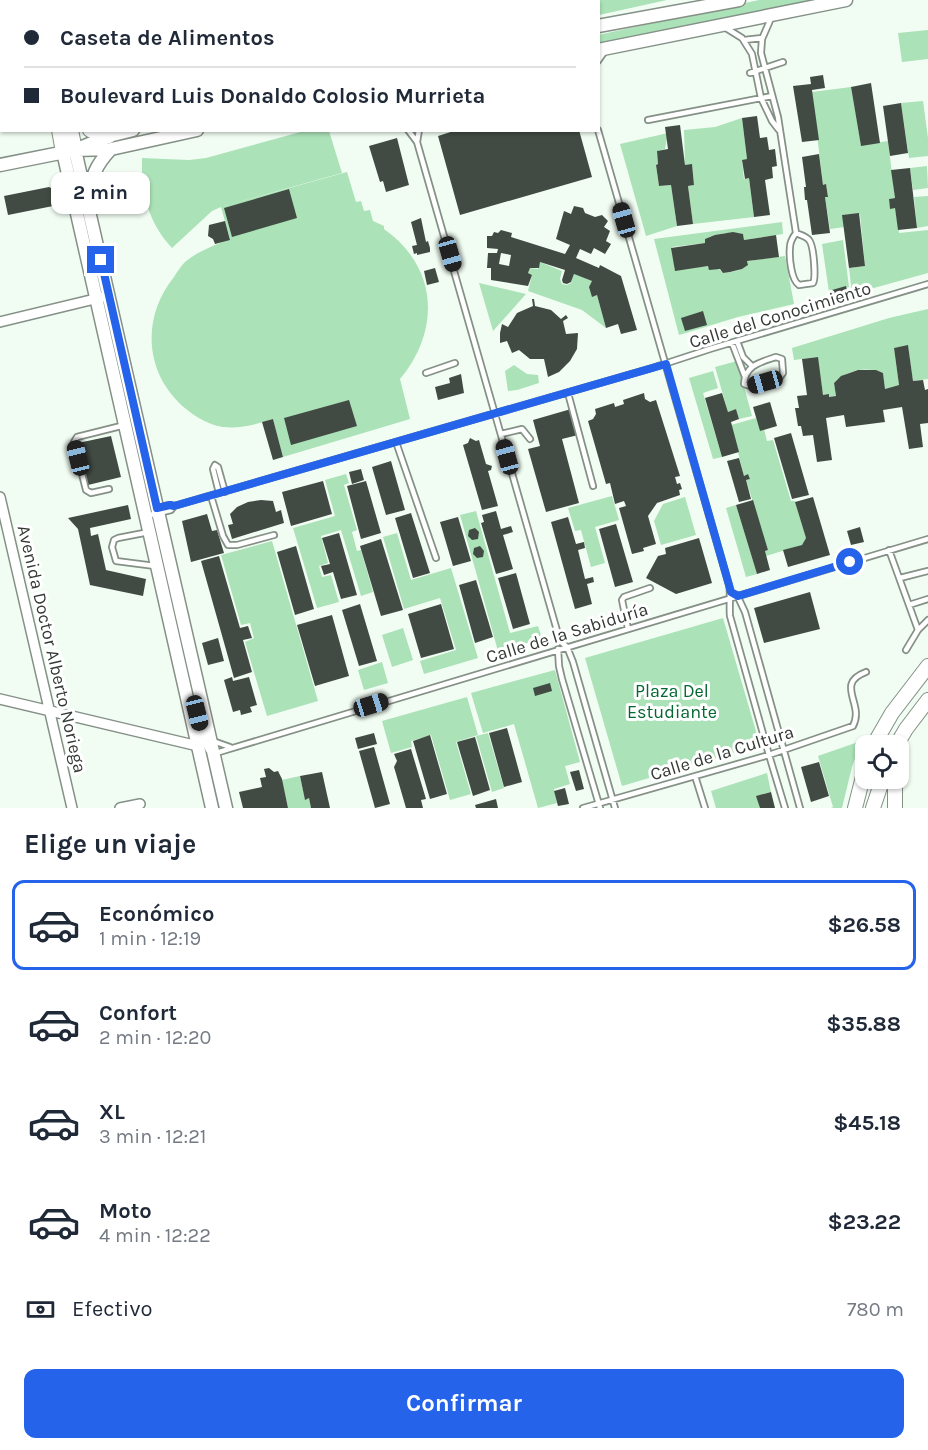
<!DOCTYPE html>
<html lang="es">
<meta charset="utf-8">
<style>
:root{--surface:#fff;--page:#f2f2f3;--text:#1f2937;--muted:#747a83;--line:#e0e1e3;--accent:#2563eb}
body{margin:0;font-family:Karla,sans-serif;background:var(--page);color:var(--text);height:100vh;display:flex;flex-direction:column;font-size:22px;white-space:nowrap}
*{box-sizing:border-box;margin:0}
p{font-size:20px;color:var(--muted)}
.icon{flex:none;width:33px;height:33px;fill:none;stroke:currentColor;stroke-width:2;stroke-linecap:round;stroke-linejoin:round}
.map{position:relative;height:808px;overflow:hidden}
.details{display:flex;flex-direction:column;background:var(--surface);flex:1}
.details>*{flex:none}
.top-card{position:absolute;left:0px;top:0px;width:600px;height:132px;box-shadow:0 2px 4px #0004;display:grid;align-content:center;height:132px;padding:0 24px;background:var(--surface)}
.buttons{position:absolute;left:855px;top:735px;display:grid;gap:12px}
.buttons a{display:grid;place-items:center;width:54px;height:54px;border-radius:12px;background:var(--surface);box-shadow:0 2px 4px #0004;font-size:30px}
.end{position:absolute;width:27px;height:27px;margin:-14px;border:8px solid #2563eb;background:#fff;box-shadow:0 0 0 3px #fff}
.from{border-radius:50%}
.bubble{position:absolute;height:42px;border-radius:12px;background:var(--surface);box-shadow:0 2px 4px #0004;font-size:20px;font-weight:700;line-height:42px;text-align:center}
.car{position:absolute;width:18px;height:36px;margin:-18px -9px;border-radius:8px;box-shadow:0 0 4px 2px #0007;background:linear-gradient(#222 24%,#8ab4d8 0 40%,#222 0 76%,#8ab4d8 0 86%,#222 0)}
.top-card b{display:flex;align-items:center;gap:21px;height:57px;font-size:22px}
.top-card b+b{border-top:2px solid var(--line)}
.top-card i{width:15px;height:15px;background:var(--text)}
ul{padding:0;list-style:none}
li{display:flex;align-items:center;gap:18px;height:90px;margin:0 12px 9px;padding:0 12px;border:3px solid transparent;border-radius:12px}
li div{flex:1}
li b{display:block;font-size:22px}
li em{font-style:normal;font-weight:700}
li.selected{border-color:var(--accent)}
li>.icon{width:54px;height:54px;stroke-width:1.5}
h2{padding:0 24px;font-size:27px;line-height:72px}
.pay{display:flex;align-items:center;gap:15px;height:66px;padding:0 24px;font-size:22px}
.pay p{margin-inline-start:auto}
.cta{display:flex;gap:12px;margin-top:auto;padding:12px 24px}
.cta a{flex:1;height:69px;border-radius:12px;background:var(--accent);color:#fff;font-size:24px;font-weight:700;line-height:69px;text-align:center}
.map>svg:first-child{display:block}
.green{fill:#abe2b7}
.building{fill:#414b43;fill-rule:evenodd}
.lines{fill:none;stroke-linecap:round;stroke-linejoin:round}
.service-casing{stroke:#859087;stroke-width:8}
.minor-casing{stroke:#859087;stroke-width:12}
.secondary-casing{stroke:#859087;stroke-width:15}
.primary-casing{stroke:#859087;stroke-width:16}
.service{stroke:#fff;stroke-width:4.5}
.minor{stroke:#fff;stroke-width:9}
.secondary{stroke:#fff;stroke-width:12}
.primary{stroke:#fff;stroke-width:14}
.route{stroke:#2563eb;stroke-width:8}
.labels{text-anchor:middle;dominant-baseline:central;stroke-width:6;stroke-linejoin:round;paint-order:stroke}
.street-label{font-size:18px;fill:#343935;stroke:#fff}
.park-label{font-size:18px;fill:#046731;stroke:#fff}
</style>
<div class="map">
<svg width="928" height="808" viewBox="0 0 928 808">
<rect width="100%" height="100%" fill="#f1fdf3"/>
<path class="green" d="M 222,0 L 667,0 L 599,15 L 598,2 Z
M 759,0 L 825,0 L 599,45 L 598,35 Z
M 928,30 L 928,59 L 902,62 L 898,33 Z
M 851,87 L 861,145 L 888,141 L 895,198 L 889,199 L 890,208 L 895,208 L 899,233 L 928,230 L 928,273 L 852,294 L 849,268 L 865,266 L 860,214 L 843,215 L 844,227 L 830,229 L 825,197 L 828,196 L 826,185 L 823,185 L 812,92 Z
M 923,101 L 928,138 L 928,156 L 909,158 L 901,103 Z
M 742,118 L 747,159 L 742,161 L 744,179 L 749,178 L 754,217 L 693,224 L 688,186 L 694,185 L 692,165 L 685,165 L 684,130 L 715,127 Z
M 304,131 L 329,131 L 342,173 L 224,206 L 347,172 L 356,202 L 361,201 L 364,211 L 370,210 L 373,221 L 384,226 L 384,229 C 438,267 441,330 400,379 L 410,419 L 283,457 L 273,419 C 257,424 240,429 223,427 C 209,425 196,417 186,409 C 144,374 141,318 174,277 C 177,272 181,266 185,262 C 198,251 215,245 230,239 L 221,207 L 212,211 L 172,248 C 148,222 141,193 142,158 L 189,160 L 206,158 Z
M 668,133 L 665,149 L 657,151 L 658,164 L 656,165 L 659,186 L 671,185 L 677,226 L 646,236 L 620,144 Z
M 927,166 L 928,188 L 913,190 L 910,168 Z
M 928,196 L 928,226 L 917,228 L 914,197 Z
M 782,222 L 783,234 L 744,240 L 743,234 L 725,233 L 705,239 L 705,243 L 672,247 L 675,270 C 688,270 713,260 723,273 C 732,272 740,271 748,265 L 747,261 L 785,256 L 794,304 L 738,317 L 679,335 L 654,239 Z
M 843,240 L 849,287 L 829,292 L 822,244 Z
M 540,262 L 562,271 L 560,279 L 562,284 L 567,285 L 571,283 L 574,274 L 592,281 L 593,296 L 597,295 L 606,328 L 582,310 L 528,291 L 532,275 L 528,273 L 530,268 L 538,269 Z
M 479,283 L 526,294 L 493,331 Z
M 928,309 L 928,379 L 913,381 L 908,346 L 894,348 L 899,385 L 885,389 L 883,373 C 866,366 847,370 834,383 L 836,396 L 829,397 L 823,395 L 817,357 L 794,360 L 792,348 L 889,318 Z
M 737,361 L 752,416 L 739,419 L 736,409 L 728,412 L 715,367 Z
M 514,365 L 527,374 L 538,375 L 539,383 L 517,390 L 508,391 L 505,371 Z
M 713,371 L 718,388 L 703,393 L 722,457 L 713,459 L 689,378 Z
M 756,418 L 760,430 L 764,429 L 767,441 L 773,440 L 791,501 L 795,501 L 806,538 L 802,545 L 766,556 L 765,551 L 768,550 L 746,480 L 750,479 L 748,474 L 744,476 L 731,425 Z
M 346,474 L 349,483 L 344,485 L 357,530 L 352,532 L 357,551 L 361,550 L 373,592 L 361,596 L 341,530 L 321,536 L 328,563 L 319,566 L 322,577 L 331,575 L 339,602 L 317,608 L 293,528 L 335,516 L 325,480 Z
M 612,496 L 619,520 L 595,527 L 605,563 L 591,567 L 581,530 L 575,531 L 568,508 Z
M 685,497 L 696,535 L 661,545 L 654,521 L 663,504 Z
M 736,505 L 757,574 L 746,577 L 726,508 Z
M 476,511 L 510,633 L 538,626 L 542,639 L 498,651 L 460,515 Z
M 397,533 L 411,580 L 451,568 L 478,658 L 424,674 L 420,661 L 456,650 L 440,598 L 404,609 L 383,537 Z
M 272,541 L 318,701 L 267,716 L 245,642 L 254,638 L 250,623 L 241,625 L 221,555 Z
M 723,618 L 760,745 L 622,786 L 585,658 Z
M 403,628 L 413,660 L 392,667 L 382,635 Z
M 382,662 L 388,683 L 364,690 L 358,670 Z
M 555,670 L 580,762 L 565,766 L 570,784 L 554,789 L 557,803 L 538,808 L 514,724 L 483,733 L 471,693 Z
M 467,697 L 478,735 L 456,742 L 471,794 L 450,800 L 431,735 L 411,741 L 412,747 L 391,753 L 382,721 Z
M 488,733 L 504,788 L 492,792 L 476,736 Z
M 861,741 L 852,767 L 842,808 L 831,808 L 833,807 L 818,756 Z
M 767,773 L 771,792 L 757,796 L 760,808 L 716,808 L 711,791 Z
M 300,776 L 305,799 L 309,798 L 311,808 L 288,808 L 282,780 Z"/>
<path class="building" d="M 823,75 L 825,88 L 812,90 L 819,140 L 802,142 L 793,86 L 811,84 L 810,77 Z
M 871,83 L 880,143 L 861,146 L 851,87 Z
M 901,103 L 908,153 L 890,156 L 883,106 Z
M 757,116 L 760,138 L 767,137 L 769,150 L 775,149 L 777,166 L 772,167 L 773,178 L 765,180 L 770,215 L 754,217 L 749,178 L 745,179 L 742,160 L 747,159 L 742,118 Z
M 680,125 L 685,165 L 692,164 L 694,185 L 688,186 L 693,224 L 677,226 L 671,185 L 659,186 L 656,165 L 658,164 L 657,151 L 668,149 L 665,127 Z
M 457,130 L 579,130 L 592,177 L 460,215 L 438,136 Z
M 397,138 L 409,185 L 386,192 L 383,181 L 380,182 L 369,146 Z
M 819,154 L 823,185 L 826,184 L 828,197 L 825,197 L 830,233 L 812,235 L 807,200 L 805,200 L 804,187 L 806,187 L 802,157 Z
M 910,168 L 917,228 L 898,230 L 895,208 L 890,209 L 889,199 L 895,198 L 891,170 Z
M 49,187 L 55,190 L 58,205 L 8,215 L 4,196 Z
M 289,189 L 297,218 L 232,237 L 224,208 Z
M 574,206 L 583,208 L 585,213 L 595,217 L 602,215 L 608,221 L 604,227 L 610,231 L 606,241 L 611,244 L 605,254 L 594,248 L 591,254 L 580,249 L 576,258 L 599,268 L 600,265 L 621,276 L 637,330 L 621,334 L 618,324 L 606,328 L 597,295 L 592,297 L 589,287 L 592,281 L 574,274 L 571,282 L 567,284 L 563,283 L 562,280 L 565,270 L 540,262 L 539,268 L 530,268 L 528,273 L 532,275 L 528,286 L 491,280 L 491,268 L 487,268 L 488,253 L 497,253 L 498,249 L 487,248 L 487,236 L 492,236 L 494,232 L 498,233 L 501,230 L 512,233 L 511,237 L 565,254 L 570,245 L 556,239 L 564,211 L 571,214 ZM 501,253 L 511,255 L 509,266 L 499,264 Z
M 859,213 L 865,266 L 849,268 L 842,215 Z
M 421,218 L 426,242 L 428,241 L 430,248 L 430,252 L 417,255 L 417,253 L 414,254 L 412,246 L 417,245 L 411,222 Z
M 225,221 L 230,240 L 215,244 L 213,239 L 208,236 L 209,225 Z
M 733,232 L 743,234 L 744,240 L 776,235 L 779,257 L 747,261 L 748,265 L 742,269 L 730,272 L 723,273 L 720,269 L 709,270 L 708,266 L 675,271 L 671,248 L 705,243 L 705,239 L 715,235 Z
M 435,268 L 439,282 L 427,285 L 424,271 Z
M 846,286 L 848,294 L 834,298 L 832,290 Z
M 532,299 L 534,299 L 535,306 L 551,310 L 561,319 L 566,315 L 568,318 L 563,321 L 566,334 L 578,333 L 577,349 L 570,361 L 559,372 L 548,377 L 544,359 L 530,359 L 519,350 L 512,353 L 507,341 L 500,343 L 500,333 L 502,324 L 508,327 L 517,313 L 533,306 Z
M 703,311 L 707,325 L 685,331 L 681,318 Z
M 908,345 L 913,381 L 923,380 L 925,390 L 928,389 L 928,423 L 920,424 L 923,447 L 909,449 L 902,407 L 883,410 L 885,422 L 846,427 L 844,415 L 826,418 L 832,460 L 817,462 L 813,435 L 803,436 L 801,426 L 798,426 L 795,408 L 799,408 L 797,396 L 807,395 L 802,359 L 818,357 L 823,395 L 829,394 L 829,397 L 836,396 L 834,383 L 841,376 L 858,370 L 876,370 L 883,373 L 885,389 L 899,385 L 894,348 Z
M 461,374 L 464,393 L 438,400 L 435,387 L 450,383 L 449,378 Z
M 644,393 L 645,399 L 650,402 L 656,400 L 680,476 L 675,477 L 677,484 L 680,483 L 682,489 L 679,490 L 680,495 L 657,503 L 648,516 L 656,544 L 643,548 L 644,551 L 632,554 L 619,508 L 626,506 L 624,501 L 615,504 L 610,483 L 606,484 L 588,421 L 593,419 L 596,414 L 595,409 L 614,403 L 615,407 L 624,404 L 623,400 Z
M 722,393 L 728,412 L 736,409 L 739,419 L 731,422 L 739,452 L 722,457 L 705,398 Z
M 349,400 L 357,426 L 291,445 L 284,418 Z
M 770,402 L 777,426 L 760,431 L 753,407 Z
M 571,409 L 578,435 L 562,439 L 579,503 L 546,512 L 528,449 L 540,446 L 533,420 Z
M 273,419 L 283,457 L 273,460 L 262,422 Z
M 791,433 L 809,495 L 792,499 L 774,438 Z
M 111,436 L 121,477 L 88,485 L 78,443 Z
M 470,438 L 476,441 L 479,440 L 486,464 L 492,466 L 491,470 L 488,471 L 498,506 L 482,510 L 463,445 L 468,443 Z
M 739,458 L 744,476 L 748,474 L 750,479 L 746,480 L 751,499 L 739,502 L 727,461 Z
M 391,461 L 405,510 L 386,515 L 372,467 Z
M 361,469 L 364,480 L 352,484 L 349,472 Z
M 323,481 L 332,514 L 291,526 L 282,492 Z
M 366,481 L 381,533 L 361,539 L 347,486 Z
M 813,497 L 830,555 L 788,567 L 783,550 L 802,545 L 806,538 L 795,502 Z
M 261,500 L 273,501 L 276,512 L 281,510 L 284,523 L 232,539 L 228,525 L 233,524 L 230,514 L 237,507 L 248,502 Z
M 753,500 L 768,550 L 765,551 L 770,570 L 757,574 L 736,505 Z
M 128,505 L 131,519 L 90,528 L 91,536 L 98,534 L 106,570 L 146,579 L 143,596 L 90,585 L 78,529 L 68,518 Z
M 496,511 L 501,529 L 511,526 L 513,532 L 503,535 L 513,569 L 496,574 L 481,523 L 484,522 L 482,515 Z
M 411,513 L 430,573 L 413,578 L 395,518 Z
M 207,514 L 212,531 L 217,530 L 224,553 L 191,562 L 182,521 Z
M 458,517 L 471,561 L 453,566 L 440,522 Z
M 568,517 L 576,544 L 584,542 L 585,548 L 578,550 L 585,579 L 593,577 L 594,582 L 587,584 L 592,604 L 575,609 L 551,522 Z
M 616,524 L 633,582 L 615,587 L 599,529 Z
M 860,527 L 864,542 L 851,545 L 847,531 Z
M 475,528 L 479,532 L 478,539 L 472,540 L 468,536 L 469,530 Z
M 339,533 L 357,595 L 341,599 L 333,572 L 324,575 L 321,566 L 330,564 L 322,538 Z
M 699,538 L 712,583 L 676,594 L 646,578 L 658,556 L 666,554 L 665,548 Z
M 381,539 L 403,610 L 381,616 L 360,546 Z
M 296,546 L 314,609 L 295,615 L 277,552 Z
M 480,546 L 484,551 L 483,557 L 477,558 L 473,554 L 474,548 Z
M 219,556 L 240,628 L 248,626 L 252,638 L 243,640 L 252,672 L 234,678 L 201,561 Z
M 516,573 L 530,624 L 513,629 L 498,578 Z
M 476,580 L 493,637 L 475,643 L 459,585 Z
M 810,592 L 820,629 L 764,643 L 754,608 Z
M 360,604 L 377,661 L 359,666 L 342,610 Z
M 441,604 L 454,649 L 421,658 L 408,614 Z
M 332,615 L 349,676 L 315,686 L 297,625 Z
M 218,638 L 224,661 L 208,665 L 202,643 Z
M 232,677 L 233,681 L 249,677 L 257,705 L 250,707 L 252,712 L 241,715 L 240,710 L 233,712 L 224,680 Z
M 550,683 L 552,691 L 535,696 L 533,688 Z
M 507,728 L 522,782 L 504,787 L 489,733 Z
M 374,733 L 377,744 L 358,749 L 355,738 Z
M 430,735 L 447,794 L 430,799 L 413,741 Z
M 475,737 L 490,790 L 473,796 L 457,742 Z
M 374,747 L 390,804 L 375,808 L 359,751 Z
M 411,749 L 426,799 L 421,800 L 423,808 L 406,808 L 394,767 L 397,761 L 394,754 Z
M 819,762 L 829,796 L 811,802 L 801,767 Z
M 269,768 L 274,772 L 278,771 L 282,779 L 288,808 L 243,808 L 239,792 L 262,787 L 260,778 L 266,777 L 264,769 Z
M 579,770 L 584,789 L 576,791 L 570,772 Z
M 322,772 L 330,808 L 311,808 L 309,798 L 305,800 L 300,776 Z
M 565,788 L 569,804 L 558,806 L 554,791 Z
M 771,792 L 775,808 L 760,808 L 756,796 Z
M 496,799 L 498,808 L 476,808 L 475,805 Z"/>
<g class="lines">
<defs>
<path id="service" d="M 15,0 L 16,2
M 772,16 L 762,39 L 761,53 L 778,117 L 796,233
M 0,18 L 2,27
M 726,28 L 742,38 L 752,54 L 761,98 L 772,121 L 779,130
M 744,40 L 762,38
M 598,61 L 605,51
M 750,73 L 783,62
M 648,120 L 772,96
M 408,130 L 417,142 L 560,641 L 567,647 L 573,662 L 615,808
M 598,130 L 729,585 C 731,594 729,605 730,616 L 769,755 L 785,808
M 417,142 L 419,130
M 796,233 C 800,235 806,236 809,240 C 814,246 816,278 813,283 L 799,285 C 791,280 789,257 790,247 C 790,241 793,237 796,233 Z
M 737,341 L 743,357 L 752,366
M 732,343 L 745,377
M 776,357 L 782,359 L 783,373 L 780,377 L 750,386 L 744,384 C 745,365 761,362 776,357 Z
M 426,373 L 455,363
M 568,393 L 593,486
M 501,434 L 522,429 L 530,439
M 396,442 L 436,558
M 215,465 L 213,469 L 219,493
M 215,465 L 218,467 L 225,492
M 109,489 L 91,493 L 86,490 L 74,442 L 77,437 L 125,425
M 211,496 L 223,536 L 228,545 L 237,545 L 274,535
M 159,507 L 170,505 L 174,506 L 652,368 L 710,349 L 928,284
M 146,516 L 171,510 L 174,506
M 149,532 L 118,538 L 114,540 L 112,547 L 116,561 L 155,566
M 889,550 L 918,630
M 900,578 L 928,571
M 737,595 L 745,612 L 800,808
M 909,605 L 928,599
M 628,629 L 622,600 L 624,597 L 650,588
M 558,649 L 559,666 L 562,679 L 600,808
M 906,650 L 918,630 L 928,620
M 195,710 L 204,742 L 208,750
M 213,741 L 230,747
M 216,753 L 928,539
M 695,776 L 705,808
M 583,808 L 769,755 L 853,726 C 865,704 834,684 866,672"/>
<path id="minor" d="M 418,0 L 419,2
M 0,9 L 2,8
M 0,322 L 103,297
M 0,497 L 72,808
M 0,699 L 198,746
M 120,808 L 140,804"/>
<path id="secondary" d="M 598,26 L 739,0
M 598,50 L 846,0
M 82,147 L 109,136 L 133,130
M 75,150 L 226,808
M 63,152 L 212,808
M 0,165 L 75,150 L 111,149 L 197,130
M 93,198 C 89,177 97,164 111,149"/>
<path id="primary" d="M 37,0 L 37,2
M 55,0 L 55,2
M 59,130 L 63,152
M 71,130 L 75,150
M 90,130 L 109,136
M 873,746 L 892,713 L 928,666
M 896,746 L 906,729 L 928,700
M 895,778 L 895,808
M 855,808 L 866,765
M 873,808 L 883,778"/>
</defs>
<use href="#service" class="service-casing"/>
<use href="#minor" class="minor-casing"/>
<use href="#secondary" class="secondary-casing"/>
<use href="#primary" class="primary-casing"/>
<use href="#service" class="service"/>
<use href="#minor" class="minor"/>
<use href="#secondary" class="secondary"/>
<use href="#primary" class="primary"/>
</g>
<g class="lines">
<path class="route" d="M 101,260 L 157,508 L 170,505 L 174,506 L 666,364 L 731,592 L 738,596 L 850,562"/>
</g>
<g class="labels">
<g class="street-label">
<text transform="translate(780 315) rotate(-17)">Calle del Conocimiento</text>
<text transform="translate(567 633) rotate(-17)">Calle de la Sabiduría</text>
<text transform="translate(52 649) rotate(77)">Avenida Doctor Alberto Noriega</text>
<text transform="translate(722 753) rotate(-17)">Calle de la Cultura</text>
</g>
<g class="park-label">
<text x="672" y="691">Plaza Del<tspan x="672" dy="21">Estudiante</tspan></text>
</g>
</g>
</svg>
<div class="buttons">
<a><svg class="icon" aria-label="locate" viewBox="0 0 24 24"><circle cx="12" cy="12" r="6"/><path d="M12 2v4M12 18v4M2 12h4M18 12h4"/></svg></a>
</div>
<i class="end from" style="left:850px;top:562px"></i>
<i class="end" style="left:101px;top:260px"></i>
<div class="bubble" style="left:51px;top:172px;width:99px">2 min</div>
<i class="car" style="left:624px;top:220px;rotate:344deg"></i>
<i class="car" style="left:450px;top:254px;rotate:164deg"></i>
<i class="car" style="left:765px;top:382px;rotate:254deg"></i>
<i class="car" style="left:507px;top:457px;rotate:345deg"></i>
<i class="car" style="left:78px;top:458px;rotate:346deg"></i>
<i class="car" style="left:371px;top:705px;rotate:73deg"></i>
<i class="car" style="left:197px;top:713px;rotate:166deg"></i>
<div class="top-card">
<b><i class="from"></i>Caseta de Alimentos</b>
<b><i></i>Boulevard Luis Donaldo Colosio Murrieta</b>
</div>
</div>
<section class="details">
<h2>Elige un viaje</h2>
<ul>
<li class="selected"><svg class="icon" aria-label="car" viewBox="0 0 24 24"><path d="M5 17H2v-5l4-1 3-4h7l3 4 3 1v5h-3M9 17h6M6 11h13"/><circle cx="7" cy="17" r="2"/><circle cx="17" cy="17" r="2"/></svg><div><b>Económico</b><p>1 min · 12:19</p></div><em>$26.58</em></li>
<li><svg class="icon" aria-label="car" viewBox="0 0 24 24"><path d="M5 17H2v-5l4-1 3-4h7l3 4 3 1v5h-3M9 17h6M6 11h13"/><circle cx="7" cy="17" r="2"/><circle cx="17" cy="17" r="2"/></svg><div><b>Confort</b><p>2 min · 12:20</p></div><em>$35.88</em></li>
<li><svg class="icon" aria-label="car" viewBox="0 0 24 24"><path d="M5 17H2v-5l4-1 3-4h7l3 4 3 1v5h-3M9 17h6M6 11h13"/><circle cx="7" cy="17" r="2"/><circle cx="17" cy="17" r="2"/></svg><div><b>XL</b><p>3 min · 12:21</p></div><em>$45.18</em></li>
<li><svg class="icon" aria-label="car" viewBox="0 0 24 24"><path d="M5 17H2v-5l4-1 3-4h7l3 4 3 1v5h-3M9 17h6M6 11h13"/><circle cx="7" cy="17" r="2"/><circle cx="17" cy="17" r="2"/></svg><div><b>Moto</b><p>4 min · 12:22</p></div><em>$23.22</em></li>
</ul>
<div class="pay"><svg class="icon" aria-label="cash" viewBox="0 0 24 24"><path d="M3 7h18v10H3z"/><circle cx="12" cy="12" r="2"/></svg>Efectivo<p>780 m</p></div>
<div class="cta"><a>Confirmar</a></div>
</section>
